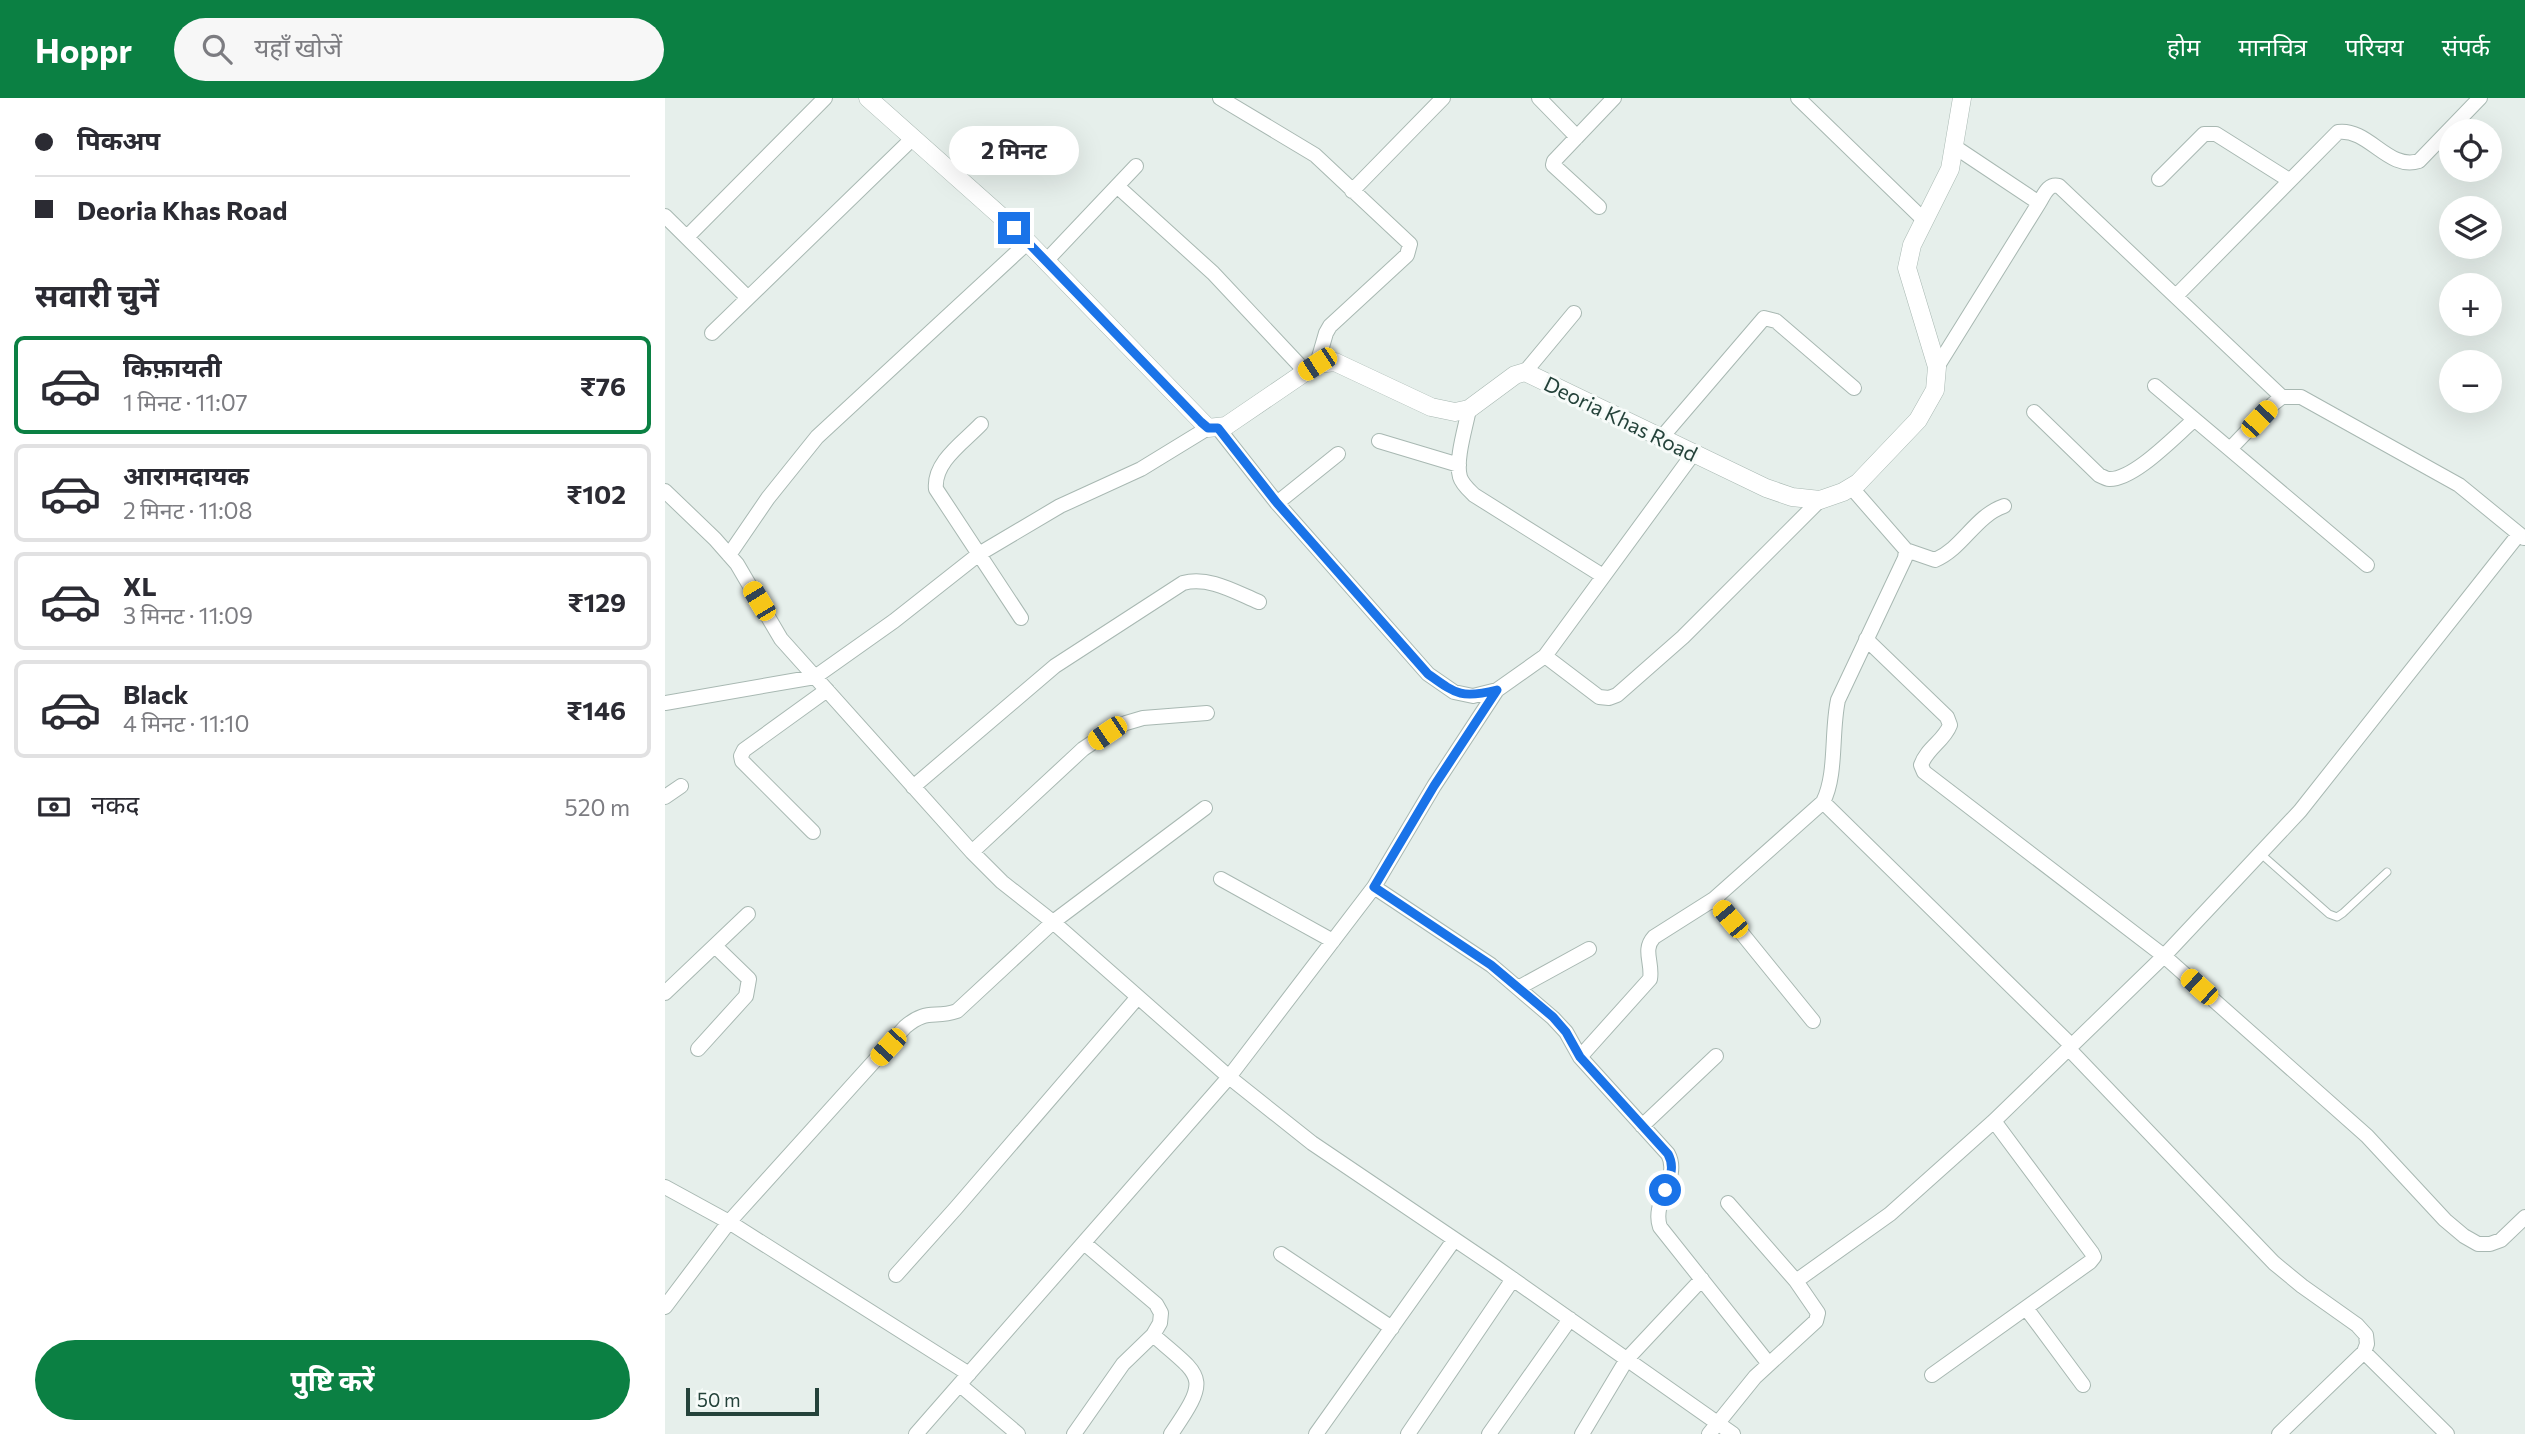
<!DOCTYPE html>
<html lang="hi">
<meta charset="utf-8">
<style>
:root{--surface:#fff;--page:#f7f7f7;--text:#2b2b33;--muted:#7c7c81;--line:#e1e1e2;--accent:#0b8043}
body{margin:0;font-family:Commissioner,"Noto Sans Devanagari",sans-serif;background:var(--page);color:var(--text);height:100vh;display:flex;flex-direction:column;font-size:26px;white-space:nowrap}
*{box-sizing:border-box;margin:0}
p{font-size:23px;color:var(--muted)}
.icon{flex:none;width:38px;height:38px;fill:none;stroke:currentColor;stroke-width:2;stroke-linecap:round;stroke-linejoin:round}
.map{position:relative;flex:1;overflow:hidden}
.details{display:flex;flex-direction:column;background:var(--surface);width:665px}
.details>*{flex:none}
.guide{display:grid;align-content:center;height:154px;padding:0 35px;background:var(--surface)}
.controls{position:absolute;left:1774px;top:21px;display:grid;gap:14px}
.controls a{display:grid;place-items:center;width:63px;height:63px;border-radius:50%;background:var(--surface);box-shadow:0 7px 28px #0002;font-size:35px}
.scale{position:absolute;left:21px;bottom:18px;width:133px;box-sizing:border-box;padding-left:7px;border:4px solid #24423a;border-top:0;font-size:19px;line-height:24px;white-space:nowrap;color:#24423a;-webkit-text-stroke:5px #f7fbf9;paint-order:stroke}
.end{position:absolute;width:32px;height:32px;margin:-16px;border:9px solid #1a73e8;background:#fff;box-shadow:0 0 0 4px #fff}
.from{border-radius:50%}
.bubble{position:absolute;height:49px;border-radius:24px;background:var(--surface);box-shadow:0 7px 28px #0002;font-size:23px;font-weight:700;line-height:49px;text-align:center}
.car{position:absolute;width:21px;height:42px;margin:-21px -10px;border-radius:9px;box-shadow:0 0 5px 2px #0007;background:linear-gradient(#f5c518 24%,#345 0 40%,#f5c518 0 76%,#345 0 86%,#f5c518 0)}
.guide b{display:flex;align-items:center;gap:24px;height:66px;font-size:26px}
.guide b+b{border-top:2px solid var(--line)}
.guide i{width:18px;height:18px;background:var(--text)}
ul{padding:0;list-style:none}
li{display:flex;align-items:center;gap:21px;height:98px;margin:0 14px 10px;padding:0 21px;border:4px solid var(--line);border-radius:10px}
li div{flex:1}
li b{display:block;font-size:26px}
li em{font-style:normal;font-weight:700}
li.active{border-color:var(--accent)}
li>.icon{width:63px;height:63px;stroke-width:1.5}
h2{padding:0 35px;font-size:32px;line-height:84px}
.pay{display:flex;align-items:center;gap:18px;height:77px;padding:0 35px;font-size:26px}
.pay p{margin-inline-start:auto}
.button{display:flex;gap:14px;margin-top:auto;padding:14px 35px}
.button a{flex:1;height:80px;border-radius:42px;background:var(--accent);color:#fff;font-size:28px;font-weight:700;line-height:80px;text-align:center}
header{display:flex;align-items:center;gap:42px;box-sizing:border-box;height:98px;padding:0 35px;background:var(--accent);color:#fff}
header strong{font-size:33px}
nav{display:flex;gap:38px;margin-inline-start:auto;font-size:24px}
.search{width:490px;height:63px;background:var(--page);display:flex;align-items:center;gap:18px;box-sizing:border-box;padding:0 24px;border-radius:38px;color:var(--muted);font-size:26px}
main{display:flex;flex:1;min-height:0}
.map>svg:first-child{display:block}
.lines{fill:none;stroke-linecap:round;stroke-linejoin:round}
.service-casing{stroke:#a8b8b2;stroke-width:9}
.minor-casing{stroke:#a8b8b2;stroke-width:16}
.tertiary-casing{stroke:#a8b8b2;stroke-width:19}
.service{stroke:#fff;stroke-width:7}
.minor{stroke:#fff;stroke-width:14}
.tertiary{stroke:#fff;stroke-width:18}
.route{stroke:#1a73e8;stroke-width:9}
.labels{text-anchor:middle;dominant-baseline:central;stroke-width:6;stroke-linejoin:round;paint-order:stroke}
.street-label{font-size:21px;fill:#24423a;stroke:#f7fbf9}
</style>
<header>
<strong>Hoppr</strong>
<div class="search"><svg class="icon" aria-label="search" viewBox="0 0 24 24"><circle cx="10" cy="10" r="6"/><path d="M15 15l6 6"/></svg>यहाँ खोजें</div>
<nav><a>होम</a><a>मानचित्र</a><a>परिचय</a><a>संपर्क</a></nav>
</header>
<main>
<section class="details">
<div class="guide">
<b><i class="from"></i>पिकअप</b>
<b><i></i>Deoria Khas Road</b>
</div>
<h2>सवारी चुनें</h2>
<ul>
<li class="active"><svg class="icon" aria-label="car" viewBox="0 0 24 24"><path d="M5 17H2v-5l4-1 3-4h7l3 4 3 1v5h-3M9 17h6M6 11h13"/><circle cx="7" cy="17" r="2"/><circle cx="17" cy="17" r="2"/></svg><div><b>किफ़ायती</b><p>1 मिनट · 11:07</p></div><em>₹76</em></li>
<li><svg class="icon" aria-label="car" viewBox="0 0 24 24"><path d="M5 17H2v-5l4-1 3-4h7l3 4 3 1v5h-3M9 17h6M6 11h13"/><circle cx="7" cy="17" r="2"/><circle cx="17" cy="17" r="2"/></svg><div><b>आरामदायक</b><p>2 मिनट · 11:08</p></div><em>₹102</em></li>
<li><svg class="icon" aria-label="car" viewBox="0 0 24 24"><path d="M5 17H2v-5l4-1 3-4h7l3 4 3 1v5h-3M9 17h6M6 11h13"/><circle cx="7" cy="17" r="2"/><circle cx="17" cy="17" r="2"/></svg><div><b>XL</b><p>3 मिनट · 11:09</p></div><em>₹129</em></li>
<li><svg class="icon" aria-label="car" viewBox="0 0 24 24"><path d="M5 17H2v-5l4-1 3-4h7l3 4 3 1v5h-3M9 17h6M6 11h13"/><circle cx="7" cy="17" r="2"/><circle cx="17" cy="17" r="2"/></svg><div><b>Black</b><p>4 मिनट · 11:10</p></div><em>₹146</em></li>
</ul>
<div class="pay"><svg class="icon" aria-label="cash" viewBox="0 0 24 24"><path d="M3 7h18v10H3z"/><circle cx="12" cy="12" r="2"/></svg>नकद<p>520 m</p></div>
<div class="button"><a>पुष्टि करें</a></div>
</section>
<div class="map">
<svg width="1860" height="1336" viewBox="0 0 1860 1336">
<rect width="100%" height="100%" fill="#e6efeb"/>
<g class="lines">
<defs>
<path id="service" d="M 1596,756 L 1664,816 L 1672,819 L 1678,815 L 1722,774"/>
<path id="minor" d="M 555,0 L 650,57 L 745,146 L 742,157 L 665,228 L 661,235 L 652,266
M 874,0 L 912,39
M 1133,0 L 1259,122
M 1290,49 L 1374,105
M 1494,81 L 1539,36 L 1551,36 L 1624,82
M 452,88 L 548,175 L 640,273
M 687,93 L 778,0
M 934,109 L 888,67 L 889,63 L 949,0
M 0,118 L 83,200
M 22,139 L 160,0
M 381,163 L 471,68
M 1511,198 L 1673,34 C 1704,30 1723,73 1754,63 L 1815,0
M 47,235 L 248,40
M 1272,269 L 1374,105 C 1379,97 1383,85 1394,88 L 1617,299
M 860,274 L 909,215
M 1490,288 L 1702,467
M 804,311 C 801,328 790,362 795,379 C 797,386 804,392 809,397 L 938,478
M 1369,314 L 1434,377 C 1436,378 1442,381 1444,381 C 1469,382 1510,338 1529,322
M 316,326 C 299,344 268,364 271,391 L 356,520
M 553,330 L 612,405 L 763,576 L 789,594 L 808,598 L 832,592 L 880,558 L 1028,356
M 997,339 L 1099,220 L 1111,223 L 1189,290
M 714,343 L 794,367
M 1565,351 L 1608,306 L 1617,299 L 1636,299 L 1794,387 L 1859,440
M 1186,389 L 1241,452 L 1270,462 C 1298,450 1310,418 1339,408
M 0,393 L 50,441 L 72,466 L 116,541 L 307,754 L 337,784 L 388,824 L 564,979 L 647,1045 L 832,1170 L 1068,1336
M 612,405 L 673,356
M 64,457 L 103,400 L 152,339 L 363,144
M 1201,541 L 1282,619 L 1285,627 C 1279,643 1262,650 1256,667 L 1259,674 L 1499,858 L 1702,1038 L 1780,1122 L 1799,1138 L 1813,1146 L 1825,1146 L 1836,1142 L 1860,1119
M 880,558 L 934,599 L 944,600 L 952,597 L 1018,539 L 1155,402
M 0,605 L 150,579 L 229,523 L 314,456 L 395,408 L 476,371 L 543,330
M 248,689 L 390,568 L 518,485 C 544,478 570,494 594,504
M 0,699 L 16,688
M 1158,704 L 1406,947
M 148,734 L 77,663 L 76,658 L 79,652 L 162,592
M 307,754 L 418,651 L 442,635 L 461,625 L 478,620 L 542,615
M 556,781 L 668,843
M 709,789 L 826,867 L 888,920 L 901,934 L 915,959 L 1003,1056 C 1016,1080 986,1103 995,1129 L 1104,1266
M 1049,801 L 1148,923
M 853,890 L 924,851
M 0,895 L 83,816
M 1403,950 L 1609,1165 L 1637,1188 L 1692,1227 L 1701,1237 L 1702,1246 L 1699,1254 L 1614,1336
M 33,951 L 81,898 L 84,881 L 50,848
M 915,959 L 985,881 C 988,865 977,852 989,839 L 1049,801 L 1158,704 C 1172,677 1166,634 1173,602 L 1240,460 L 1241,452
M 977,1028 L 1051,958
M 0,1089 L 64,1124 L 304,1276
M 616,1156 L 727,1230
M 231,1177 L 291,1110 L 472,900
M 1131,1183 L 1225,1116 L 1329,1023 L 1499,858 L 1635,713 L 1854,436
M 0,1209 L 64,1124 L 240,929 C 262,910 269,921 292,913 L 388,824 L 540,710
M 1361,1210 L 1418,1287
M 488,1237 C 538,1280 546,1278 506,1336
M 1699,1254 L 1782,1336
M 1267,1277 L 1425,1164 L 1429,1159 L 1427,1155 L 1329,1023
M 295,1287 L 353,1336
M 251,1336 L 564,979 L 709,789 L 769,688 L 832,592
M 409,1336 L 458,1266 L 488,1237 L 495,1225 L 496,1215 L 491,1206 L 419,1145
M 651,1336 L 789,1142
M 743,1336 L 848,1181
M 824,1336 L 905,1221
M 917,1336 L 962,1261 L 1037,1181
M 1044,1336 L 1090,1279 L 1151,1223 L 1153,1215 L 1131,1183 L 1063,1105"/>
<path id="tertiary" d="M 203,0 L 349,130 L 543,330 L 561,328 L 652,266 L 670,264 L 766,309 L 790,314 L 804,311 L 850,277 L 860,274 L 1101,390 L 1127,399 L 1155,402 L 1178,394 L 1193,385 L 1253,322 L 1270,292 L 1272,269 L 1242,170 L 1247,147 L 1285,71 L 1297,0"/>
</defs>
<use href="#service" class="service-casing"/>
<use href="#minor" class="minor-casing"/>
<use href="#tertiary" class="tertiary-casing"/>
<use href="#service" class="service"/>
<use href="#minor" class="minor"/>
<use href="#tertiary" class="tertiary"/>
</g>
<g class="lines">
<path class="route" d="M 349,130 L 536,324 L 543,330 L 553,330 L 612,405 L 763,576 C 791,596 796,601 832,592 L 769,688 L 709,789 L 826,867 L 888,919 L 901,934 L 915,959 L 1003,1056 C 1010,1069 1005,1079 1000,1092"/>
</g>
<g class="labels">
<g class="street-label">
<text transform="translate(956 320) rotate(26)">Deoria Khas Road</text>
</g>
</g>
</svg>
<div class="controls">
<a><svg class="icon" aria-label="locate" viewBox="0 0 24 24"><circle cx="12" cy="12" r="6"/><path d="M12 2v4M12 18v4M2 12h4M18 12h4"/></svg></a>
<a><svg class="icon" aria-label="layers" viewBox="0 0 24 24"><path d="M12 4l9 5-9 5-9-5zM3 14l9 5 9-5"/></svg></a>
<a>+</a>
<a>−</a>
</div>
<div class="scale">50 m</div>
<i class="end from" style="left:1000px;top:1092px"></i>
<i class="end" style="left:349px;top:130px"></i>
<div class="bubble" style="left:284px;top:28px;width:130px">2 मिनट</div>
<i class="car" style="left:652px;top:266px;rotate:237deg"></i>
<i class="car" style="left:1594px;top:321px;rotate:43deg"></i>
<i class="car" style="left:94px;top:503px;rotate:329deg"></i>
<i class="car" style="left:442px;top:635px;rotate:236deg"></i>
<i class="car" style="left:1065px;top:821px;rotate:320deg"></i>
<i class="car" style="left:1534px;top:889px;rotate:312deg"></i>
<i class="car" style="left:223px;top:949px;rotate:222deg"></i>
</div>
</main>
